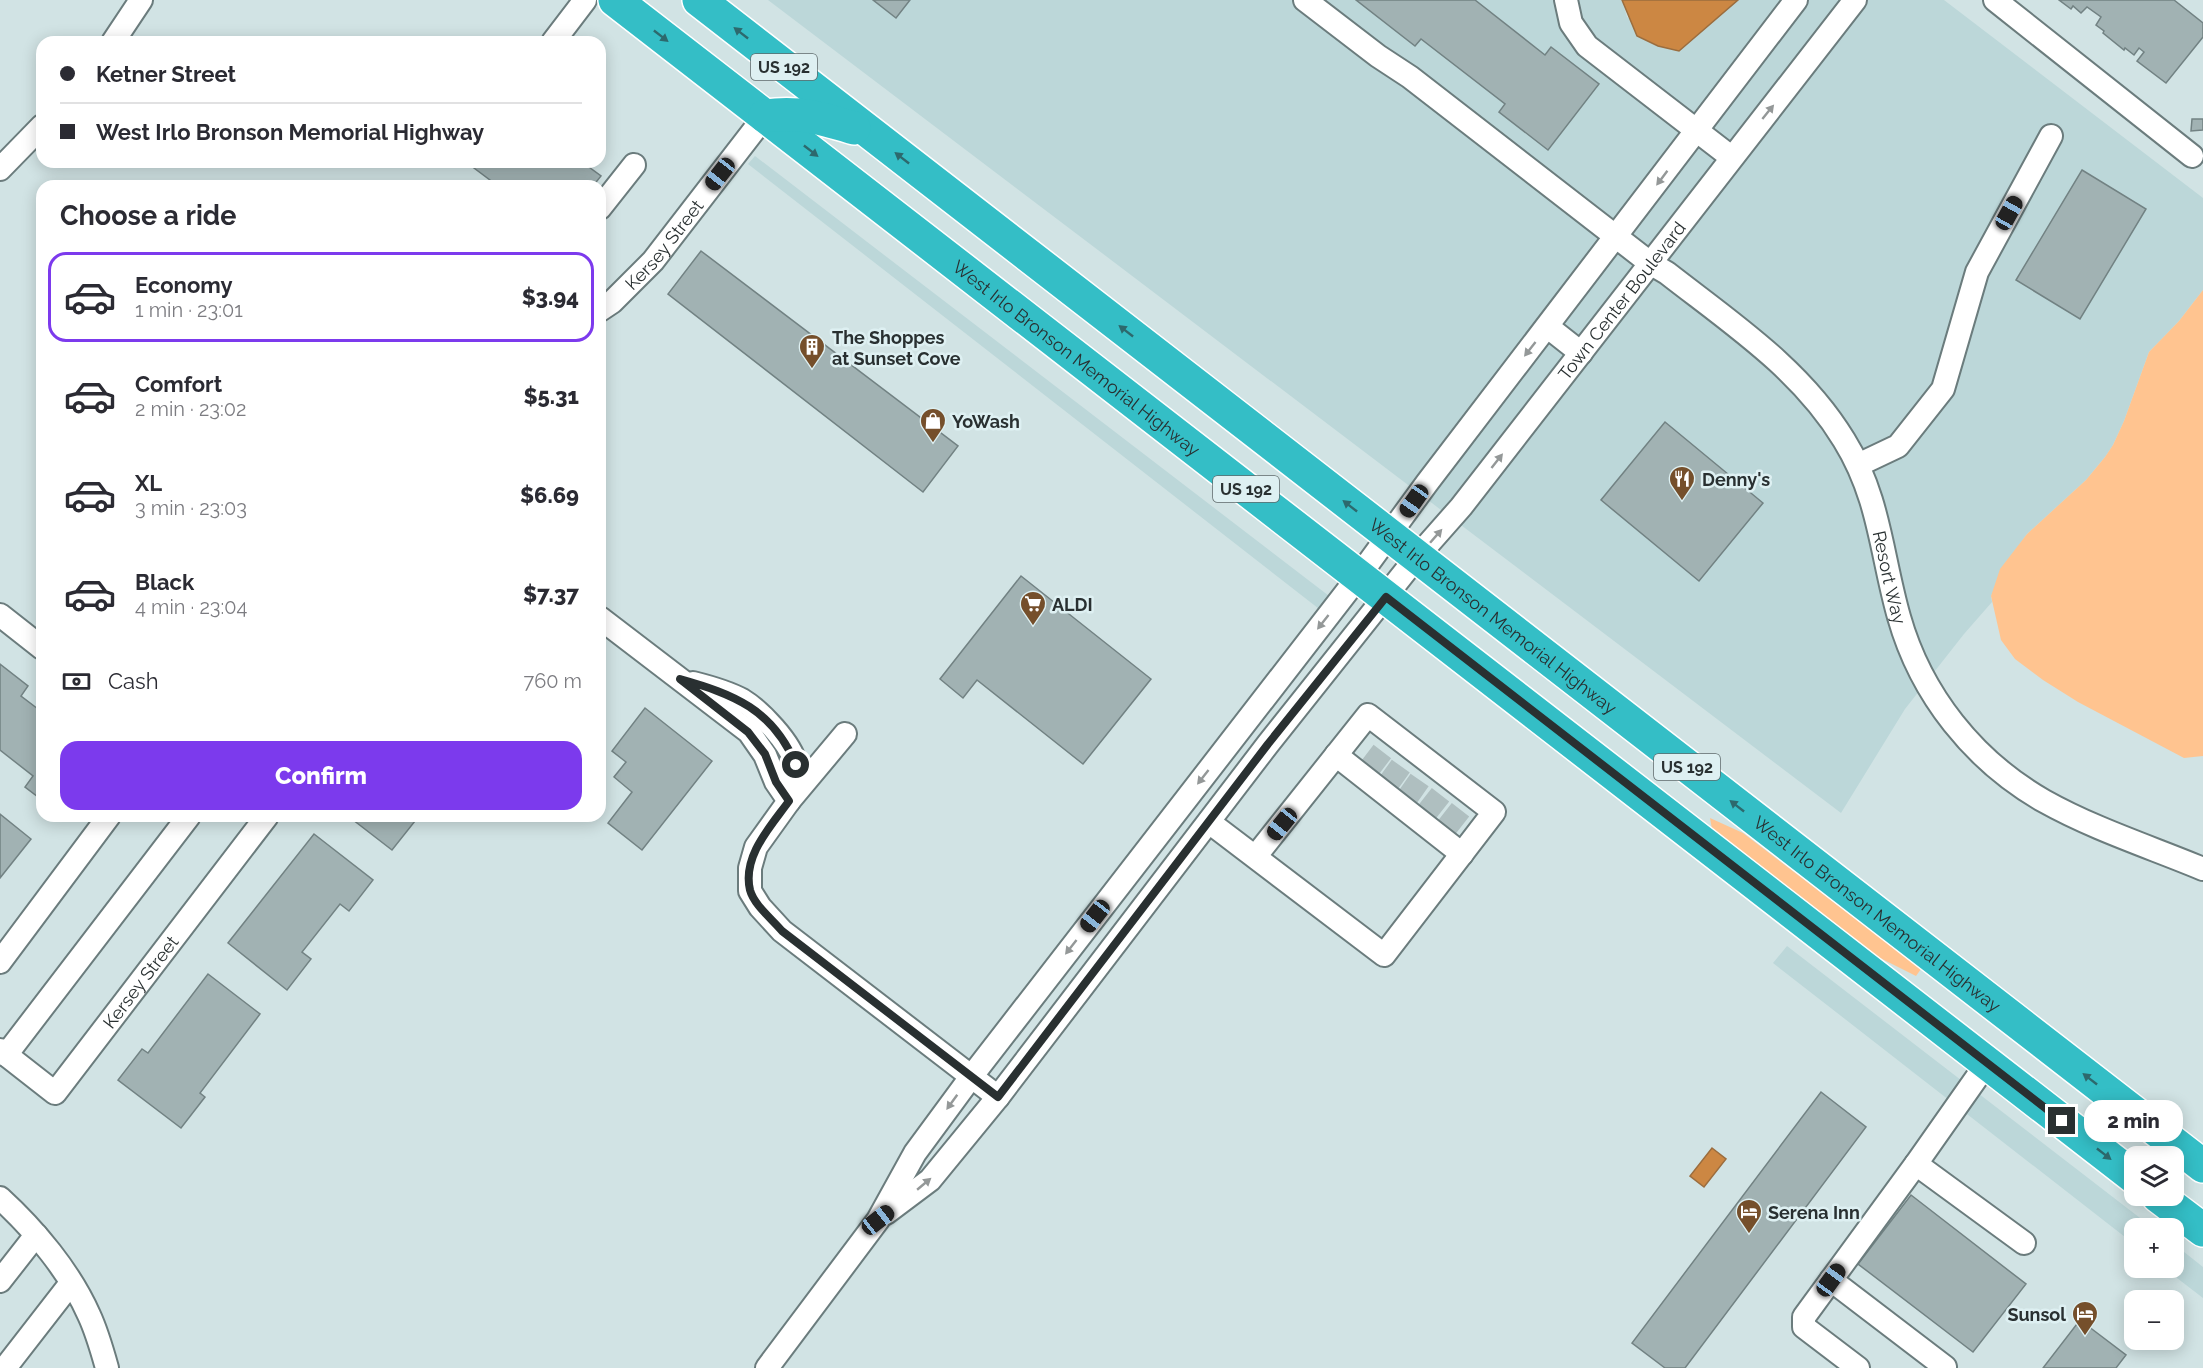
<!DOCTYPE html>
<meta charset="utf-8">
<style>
:root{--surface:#fff;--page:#f7f7f7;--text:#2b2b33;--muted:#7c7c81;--line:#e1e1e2;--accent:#7c3aed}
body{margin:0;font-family:Raleway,sans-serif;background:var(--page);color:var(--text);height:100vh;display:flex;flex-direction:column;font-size:22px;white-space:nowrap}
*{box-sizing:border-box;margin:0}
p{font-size:20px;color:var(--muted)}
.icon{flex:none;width:33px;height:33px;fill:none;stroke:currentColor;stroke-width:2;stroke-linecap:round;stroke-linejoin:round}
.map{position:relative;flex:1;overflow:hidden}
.side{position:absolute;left:36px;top:180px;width:570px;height:642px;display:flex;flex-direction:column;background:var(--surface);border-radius:18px;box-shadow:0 3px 15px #0003}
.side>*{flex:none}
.top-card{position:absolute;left:36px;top:36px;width:570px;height:132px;border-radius:18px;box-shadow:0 3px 15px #0003;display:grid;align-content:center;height:132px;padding:0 24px;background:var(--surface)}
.fabs{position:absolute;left:2124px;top:1146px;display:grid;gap:12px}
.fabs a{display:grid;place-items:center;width:60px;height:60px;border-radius:12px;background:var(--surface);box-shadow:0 3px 15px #0003;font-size:30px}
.end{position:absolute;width:27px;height:27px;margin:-14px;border:8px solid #293031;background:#fff;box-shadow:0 0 0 3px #fff}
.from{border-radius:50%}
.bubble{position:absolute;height:42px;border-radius:18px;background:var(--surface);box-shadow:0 3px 15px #0003;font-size:20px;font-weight:800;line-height:42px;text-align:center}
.car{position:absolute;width:18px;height:36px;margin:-18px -9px;border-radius:8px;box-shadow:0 0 4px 2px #0007;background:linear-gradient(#222 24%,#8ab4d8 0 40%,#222 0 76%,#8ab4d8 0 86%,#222 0)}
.top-card b{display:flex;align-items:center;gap:21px;height:57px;font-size:22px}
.top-card b+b{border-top:2px solid var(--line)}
.top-card i{width:15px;height:15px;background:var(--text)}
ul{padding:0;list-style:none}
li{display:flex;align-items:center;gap:18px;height:90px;margin:0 12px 9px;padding:0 12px;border:3px solid transparent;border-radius:18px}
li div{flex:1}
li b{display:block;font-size:22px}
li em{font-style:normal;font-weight:800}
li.current{border-color:var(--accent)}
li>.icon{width:54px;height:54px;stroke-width:1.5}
h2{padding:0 24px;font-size:27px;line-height:72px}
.pay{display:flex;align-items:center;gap:15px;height:66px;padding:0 24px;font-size:22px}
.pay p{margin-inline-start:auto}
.cta{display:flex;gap:12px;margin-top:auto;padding:12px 24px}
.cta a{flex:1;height:69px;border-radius:18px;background:var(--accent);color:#fff;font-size:24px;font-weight:800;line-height:69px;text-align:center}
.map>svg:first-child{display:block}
.built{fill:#bcd7d9}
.green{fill:#ffc490}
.water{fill:#cc8743;stroke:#9b6d3e;stroke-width:1.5}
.building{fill:#a1b2b3;stroke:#728283;stroke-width:1.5}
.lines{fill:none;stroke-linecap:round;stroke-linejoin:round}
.minor-tunnel{stroke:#afbfc0;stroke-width:22;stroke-dasharray:22 11;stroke-linecap:butt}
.minor-casing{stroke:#6b7c7d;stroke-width:26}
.highway-casing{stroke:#fff;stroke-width:36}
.minor{stroke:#fff;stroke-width:22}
.highway{stroke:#34bec6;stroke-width:33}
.oneway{fill:#2d696d}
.oneway2{fill:#949898}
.route{stroke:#293031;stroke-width:8}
.labels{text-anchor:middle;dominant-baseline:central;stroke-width:5;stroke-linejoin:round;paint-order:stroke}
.shield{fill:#def0f2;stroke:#5f6a6b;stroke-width:1.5}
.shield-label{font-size:16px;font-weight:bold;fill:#293031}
.street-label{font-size:18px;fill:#293031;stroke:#def0f2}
.poi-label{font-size:18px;font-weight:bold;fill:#293031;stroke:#def0f2;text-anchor:start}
</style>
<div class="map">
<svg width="2203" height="1368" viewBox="0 0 2203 1368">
<rect width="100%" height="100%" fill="#d1e3e4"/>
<path class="built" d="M 768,0 L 1622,0 L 1627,17 L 1679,51 L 1738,0 L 1944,0 L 2203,198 L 2203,290 L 2179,321 L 2149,352 L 2124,421 L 2113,445 L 2105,457 L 2086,480 L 2027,534 L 2014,552 L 1991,596 L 1992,602 L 1964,634 L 1905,709 L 1841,813 Z
M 755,156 L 1333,599 L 1323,612 L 748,164 Z
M 1787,946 L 2153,1228 L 2134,1228 L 2134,1244 L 1773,963 Z
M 2174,1244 L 2203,1267 L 2203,1298 L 2164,1268 L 2174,1268 Z"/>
<path class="green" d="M 2203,290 L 2203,756 L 2184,758 L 2078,702 L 2043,680 L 2015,659 L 2001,640 L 1991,596 L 2000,569 L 2027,534 L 2086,480 L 2105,457 L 2113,445 L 2124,421 L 2149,352 L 2179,321 Z
M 1710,818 L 1743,833 L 1921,969 L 1916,976 L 1876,956 L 1712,829 Z"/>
<path class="water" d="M 1622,0 L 1738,0 L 1679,51 L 1658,46 L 1637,36 Z
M 1712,1148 L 1726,1159 L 1704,1187 L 1690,1176 Z"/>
<path class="building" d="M 873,0 L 910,0 L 896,18 Z
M 1356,0 L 1475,0 L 1545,55 L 1551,47 L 1599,84 L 1548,150 L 1499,112 L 1505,104 L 1421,39 L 1415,46 Z
M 2059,0 L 2174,0 L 2203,23 L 2203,37 L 2166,83 L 2137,61 L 2144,52 L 2139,48 L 2134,55 L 2125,48 L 2124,50 L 2103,33 L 2104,31 L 2096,25 L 2101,17 L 2087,7 L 2081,13 L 2073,6 L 2071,9 Z
M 2192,119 L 2203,119 L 2203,130 L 2191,131 Z
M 466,162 L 582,162 L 601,176 L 593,186 L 498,186 Z
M 2082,170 L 2146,209 L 2080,319 L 2016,280 Z
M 701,251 L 958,446 L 923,492 L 668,294 Z
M 1665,422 L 1763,503 L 1699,581 L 1601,500 Z
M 1021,576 L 1151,679 L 1083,764 L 977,680 L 963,698 L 940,679 Z
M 0,664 L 28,686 L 21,696 L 42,712 L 42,800 L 25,787 L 33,776 L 0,750 Z
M 645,708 L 712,761 L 642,850 L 608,823 L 632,792 L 614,777 L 626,762 L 612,751 Z
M 0,814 L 31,839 L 0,878 Z
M 348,816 L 419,816 L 392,850 Z
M 314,834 L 373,880 L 349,911 L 340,904 L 302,952 L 311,959 L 287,990 L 228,943 Z
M 208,974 L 260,1014 L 200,1093 L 205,1097 L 181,1128 L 118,1080 L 142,1049 L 148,1053 Z
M 1821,1092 L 1866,1127 L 1685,1368 L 1665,1368 L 1632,1343 Z
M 1911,1195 L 2026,1284 L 1973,1352 L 1858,1264 Z
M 2080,1320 L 2126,1355 L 2116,1368 L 2043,1368 Z"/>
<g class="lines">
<path class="minor-tunnel" d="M 1369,769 L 1385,748
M 1388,784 L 1403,763
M 1407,798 L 1421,778
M 1427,812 L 1441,794
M 1447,827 L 1461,809"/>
<defs>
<g id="minor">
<path id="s1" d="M 1305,0 L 1378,56 L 1410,77 L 1650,263 L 1667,273 C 1731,323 1801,369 1844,440 C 1880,498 1881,554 1899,617 C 1921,695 1974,761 2044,801 C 2094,829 2150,847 2203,869"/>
<path d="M 1566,0 L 1571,23 L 1587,46 L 1731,157"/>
<path d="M 1995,0 L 2192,156"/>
<path d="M 113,42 L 141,0"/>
<path d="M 553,42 L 585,0"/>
<path d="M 0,169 L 42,126"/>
<path d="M 600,208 L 634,165"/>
<path id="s2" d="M 600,310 L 612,302 L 653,261 L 765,116"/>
<path d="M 1548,327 L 1581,353"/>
<path d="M 1858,465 L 1898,446 L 1943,389 L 1977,272 L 2051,136"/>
<path d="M 0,615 L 42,648"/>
<path d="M 600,618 L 749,732 L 765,755 L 776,782 L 789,801"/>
<path d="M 693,683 C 709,687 727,692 742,700 C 760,711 791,743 796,765 C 798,776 794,787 790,797"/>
<path d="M 845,734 L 789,801 L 756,847 L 750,868 L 750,891 L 760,907 L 782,931 L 998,1097"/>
<path d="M 1336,755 L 1462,854"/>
<path d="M 1209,822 L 1384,955 L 1494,812 L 1368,715 L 1255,857"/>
<path d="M 0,962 L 109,816"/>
<path id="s3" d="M 0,1050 L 55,1093 L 267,816"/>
<path d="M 6,1055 L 189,816"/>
<path d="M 1987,1063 L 1916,1164 L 2024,1243"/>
<path d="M 0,1198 C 35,1230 70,1272 89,1315 C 97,1332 102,1350 107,1368"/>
<path id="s4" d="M 886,1213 L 930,1180 L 998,1097 L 1268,744 L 1416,558 L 1461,507 L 1855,0"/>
<path d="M 1831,1280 L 1945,1367"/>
<path d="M 0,1281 L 36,1235"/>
<path d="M 5,1368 L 71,1283"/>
<path d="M 767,1368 L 878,1220 L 915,1153 L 971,1077 L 1359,576 L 1427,483 L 1796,0"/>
<path d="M 1858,1368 L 1804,1327 L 1804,1317 L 1916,1164"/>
</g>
<g id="highway">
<path id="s5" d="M 615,0 L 2134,1177"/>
<path id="s6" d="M 699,0 L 2203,1166"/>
<path d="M 765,116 C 799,111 821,118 854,128"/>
<path d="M 2158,1196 L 2203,1230"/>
</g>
</defs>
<use href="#minor" class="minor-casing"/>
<use href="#highway" class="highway-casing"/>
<use href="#minor" class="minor"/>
<use href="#highway" class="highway"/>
</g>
<defs><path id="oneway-solid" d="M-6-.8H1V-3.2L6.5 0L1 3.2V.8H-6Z" transform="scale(1.5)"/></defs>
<g class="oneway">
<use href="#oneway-solid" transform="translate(741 33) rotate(-142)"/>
<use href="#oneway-solid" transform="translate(661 36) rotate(38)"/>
<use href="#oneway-solid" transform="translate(811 151) rotate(38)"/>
<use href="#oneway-solid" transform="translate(902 158) rotate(-142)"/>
<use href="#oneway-solid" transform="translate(1126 331) rotate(-142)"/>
<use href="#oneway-solid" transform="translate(1350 506) rotate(-142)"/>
<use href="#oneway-solid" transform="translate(1737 806) rotate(-142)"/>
<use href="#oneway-solid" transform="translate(2090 1079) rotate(-142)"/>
<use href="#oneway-solid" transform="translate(2104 1154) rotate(38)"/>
</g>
<g class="oneway2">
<use href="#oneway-solid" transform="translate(1768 112) rotate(-51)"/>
<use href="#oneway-solid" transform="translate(1662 178) rotate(127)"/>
<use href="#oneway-solid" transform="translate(1530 349) rotate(128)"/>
<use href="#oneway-solid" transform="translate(1497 461) rotate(-52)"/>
<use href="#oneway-solid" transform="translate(1436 536) rotate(-49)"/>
<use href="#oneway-solid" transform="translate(1323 622) rotate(128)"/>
<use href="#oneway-solid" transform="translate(1203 777) rotate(128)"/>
<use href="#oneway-solid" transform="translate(1071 947) rotate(128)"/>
<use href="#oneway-solid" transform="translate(952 1102) rotate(126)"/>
<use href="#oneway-solid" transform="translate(924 1184) rotate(-40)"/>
</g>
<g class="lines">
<path class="route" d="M 796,765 C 773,709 733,694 680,679 L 748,732 L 765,754 L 776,782 L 789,801 C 771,826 742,856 750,890 C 754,905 772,919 782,931 L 998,1097 L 1268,744 L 1386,597 L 2062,1121"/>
</g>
<defs>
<symbol id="building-pin" viewBox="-11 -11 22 30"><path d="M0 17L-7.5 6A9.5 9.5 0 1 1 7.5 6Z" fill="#754f2b" stroke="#def0f2"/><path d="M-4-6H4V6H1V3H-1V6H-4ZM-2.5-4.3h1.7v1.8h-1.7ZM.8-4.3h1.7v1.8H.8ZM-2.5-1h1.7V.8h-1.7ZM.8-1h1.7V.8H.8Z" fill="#fff"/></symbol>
<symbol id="shop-pin" viewBox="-11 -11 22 30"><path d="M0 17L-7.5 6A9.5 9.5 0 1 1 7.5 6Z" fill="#754f2b" stroke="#def0f2"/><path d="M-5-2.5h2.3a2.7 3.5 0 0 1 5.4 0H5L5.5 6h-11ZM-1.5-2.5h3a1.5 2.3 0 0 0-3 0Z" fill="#fff"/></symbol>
<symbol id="restaurant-pin" viewBox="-11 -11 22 30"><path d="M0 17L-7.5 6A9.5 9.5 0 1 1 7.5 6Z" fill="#754f2b" stroke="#def0f2"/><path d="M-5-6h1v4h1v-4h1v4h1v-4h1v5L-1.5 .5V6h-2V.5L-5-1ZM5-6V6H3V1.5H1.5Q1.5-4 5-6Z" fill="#fff"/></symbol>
<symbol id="supermarket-pin" viewBox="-11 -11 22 30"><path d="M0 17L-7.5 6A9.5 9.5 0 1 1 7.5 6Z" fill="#754f2b" stroke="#def0f2"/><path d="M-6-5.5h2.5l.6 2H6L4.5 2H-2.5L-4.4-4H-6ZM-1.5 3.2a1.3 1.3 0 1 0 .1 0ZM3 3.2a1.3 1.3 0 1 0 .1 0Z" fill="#fff"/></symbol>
<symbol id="hotel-pin" viewBox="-11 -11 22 30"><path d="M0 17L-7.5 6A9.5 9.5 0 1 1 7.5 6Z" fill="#754f2b" stroke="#def0f2"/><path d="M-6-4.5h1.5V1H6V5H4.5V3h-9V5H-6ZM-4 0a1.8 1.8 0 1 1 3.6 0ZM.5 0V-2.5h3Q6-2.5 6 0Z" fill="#fff"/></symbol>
</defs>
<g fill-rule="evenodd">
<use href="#building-pin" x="797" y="332" width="30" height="40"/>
<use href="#shop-pin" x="918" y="406" width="30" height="40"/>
<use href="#restaurant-pin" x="1667" y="464" width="30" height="40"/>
<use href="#supermarket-pin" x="1018" y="589" width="30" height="40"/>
<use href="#hotel-pin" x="1734" y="1197" width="30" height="40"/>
<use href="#hotel-pin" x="2070" y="1299" width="30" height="40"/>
</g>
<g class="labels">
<g class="shield">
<rect x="751" y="54" width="66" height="26" rx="4.5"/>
<rect x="1213" y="476" width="66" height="26" rx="4.5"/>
<rect x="1654" y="754" width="66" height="26" rx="4.5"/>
</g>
<g class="shield-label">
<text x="784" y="67">US 192</text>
<text x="1246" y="489">US 192</text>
<text x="1687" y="767">US 192</text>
</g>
<g class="street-label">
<text stroke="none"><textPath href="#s2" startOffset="92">Kersey Street</textPath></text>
<text stroke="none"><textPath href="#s4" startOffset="1174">Town Center Boulevard</textPath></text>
<text stroke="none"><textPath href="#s5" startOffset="584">West Irlo Bronson Memorial Highway</textPath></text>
<text stroke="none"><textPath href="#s1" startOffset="844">Resort Way</textPath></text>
<text stroke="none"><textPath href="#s6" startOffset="1005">West Irlo Bronson Memorial Highway</textPath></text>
<text stroke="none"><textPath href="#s6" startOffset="1491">West Irlo Bronson Memorial Highway</textPath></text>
<text stroke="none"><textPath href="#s3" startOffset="210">Kersey Street</textPath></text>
</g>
<g class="poi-label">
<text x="832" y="337">The Shoppes<tspan x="832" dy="21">at Sunset Cove</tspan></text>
<text x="952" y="421">YoWash</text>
<text x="1702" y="479">Denny's</text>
<text x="1052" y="604">ALDI</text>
<text x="1768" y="1212">Serena Inn</text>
<text x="2066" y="1314" text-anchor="end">Sunsol</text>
</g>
</g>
</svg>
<div class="fabs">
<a><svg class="icon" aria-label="layers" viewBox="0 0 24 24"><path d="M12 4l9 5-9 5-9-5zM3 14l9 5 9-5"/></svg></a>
<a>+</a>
<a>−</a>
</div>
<i class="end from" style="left:796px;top:765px"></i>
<i class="end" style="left:2062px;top:1121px"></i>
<div class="bubble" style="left:2084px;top:1100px;width:99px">2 min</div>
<i class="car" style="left:720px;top:174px;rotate:218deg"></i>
<i class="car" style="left:2009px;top:213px;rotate:29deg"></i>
<i class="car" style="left:1414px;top:501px;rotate:215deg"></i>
<i class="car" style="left:1282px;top:824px;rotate:219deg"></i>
<i class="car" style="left:1095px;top:916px;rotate:218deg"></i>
<i class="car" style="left:878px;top:1220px;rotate:52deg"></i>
<i class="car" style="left:1831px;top:1280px;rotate:36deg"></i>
<div class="top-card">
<b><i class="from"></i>Ketner Street</b>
<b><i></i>West Irlo Bronson Memorial Highway</b>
</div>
<section class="side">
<h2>Choose a ride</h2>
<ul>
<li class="current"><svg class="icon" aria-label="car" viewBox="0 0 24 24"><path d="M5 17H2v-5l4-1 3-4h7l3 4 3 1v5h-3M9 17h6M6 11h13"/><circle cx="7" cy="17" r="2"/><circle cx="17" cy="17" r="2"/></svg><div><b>Economy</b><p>1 min · 23:01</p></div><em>$3.94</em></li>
<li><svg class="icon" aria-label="car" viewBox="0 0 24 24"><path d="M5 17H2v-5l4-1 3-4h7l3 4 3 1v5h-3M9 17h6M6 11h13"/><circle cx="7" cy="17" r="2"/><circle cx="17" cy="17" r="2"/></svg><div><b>Comfort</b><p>2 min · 23:02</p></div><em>$5.31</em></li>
<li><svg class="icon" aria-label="car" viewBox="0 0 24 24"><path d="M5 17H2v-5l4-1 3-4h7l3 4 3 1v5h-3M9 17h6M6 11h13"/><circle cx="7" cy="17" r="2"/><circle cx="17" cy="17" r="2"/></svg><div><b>XL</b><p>3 min · 23:03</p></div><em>$6.69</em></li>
<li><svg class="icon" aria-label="car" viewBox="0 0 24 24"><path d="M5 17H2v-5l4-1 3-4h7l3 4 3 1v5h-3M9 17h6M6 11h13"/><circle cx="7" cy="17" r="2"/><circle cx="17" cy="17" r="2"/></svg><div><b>Black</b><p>4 min · 23:04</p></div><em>$7.37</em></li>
</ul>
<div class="pay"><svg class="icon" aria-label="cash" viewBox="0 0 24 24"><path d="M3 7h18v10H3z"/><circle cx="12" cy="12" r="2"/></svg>Cash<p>760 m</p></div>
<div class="cta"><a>Confirm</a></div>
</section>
</div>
